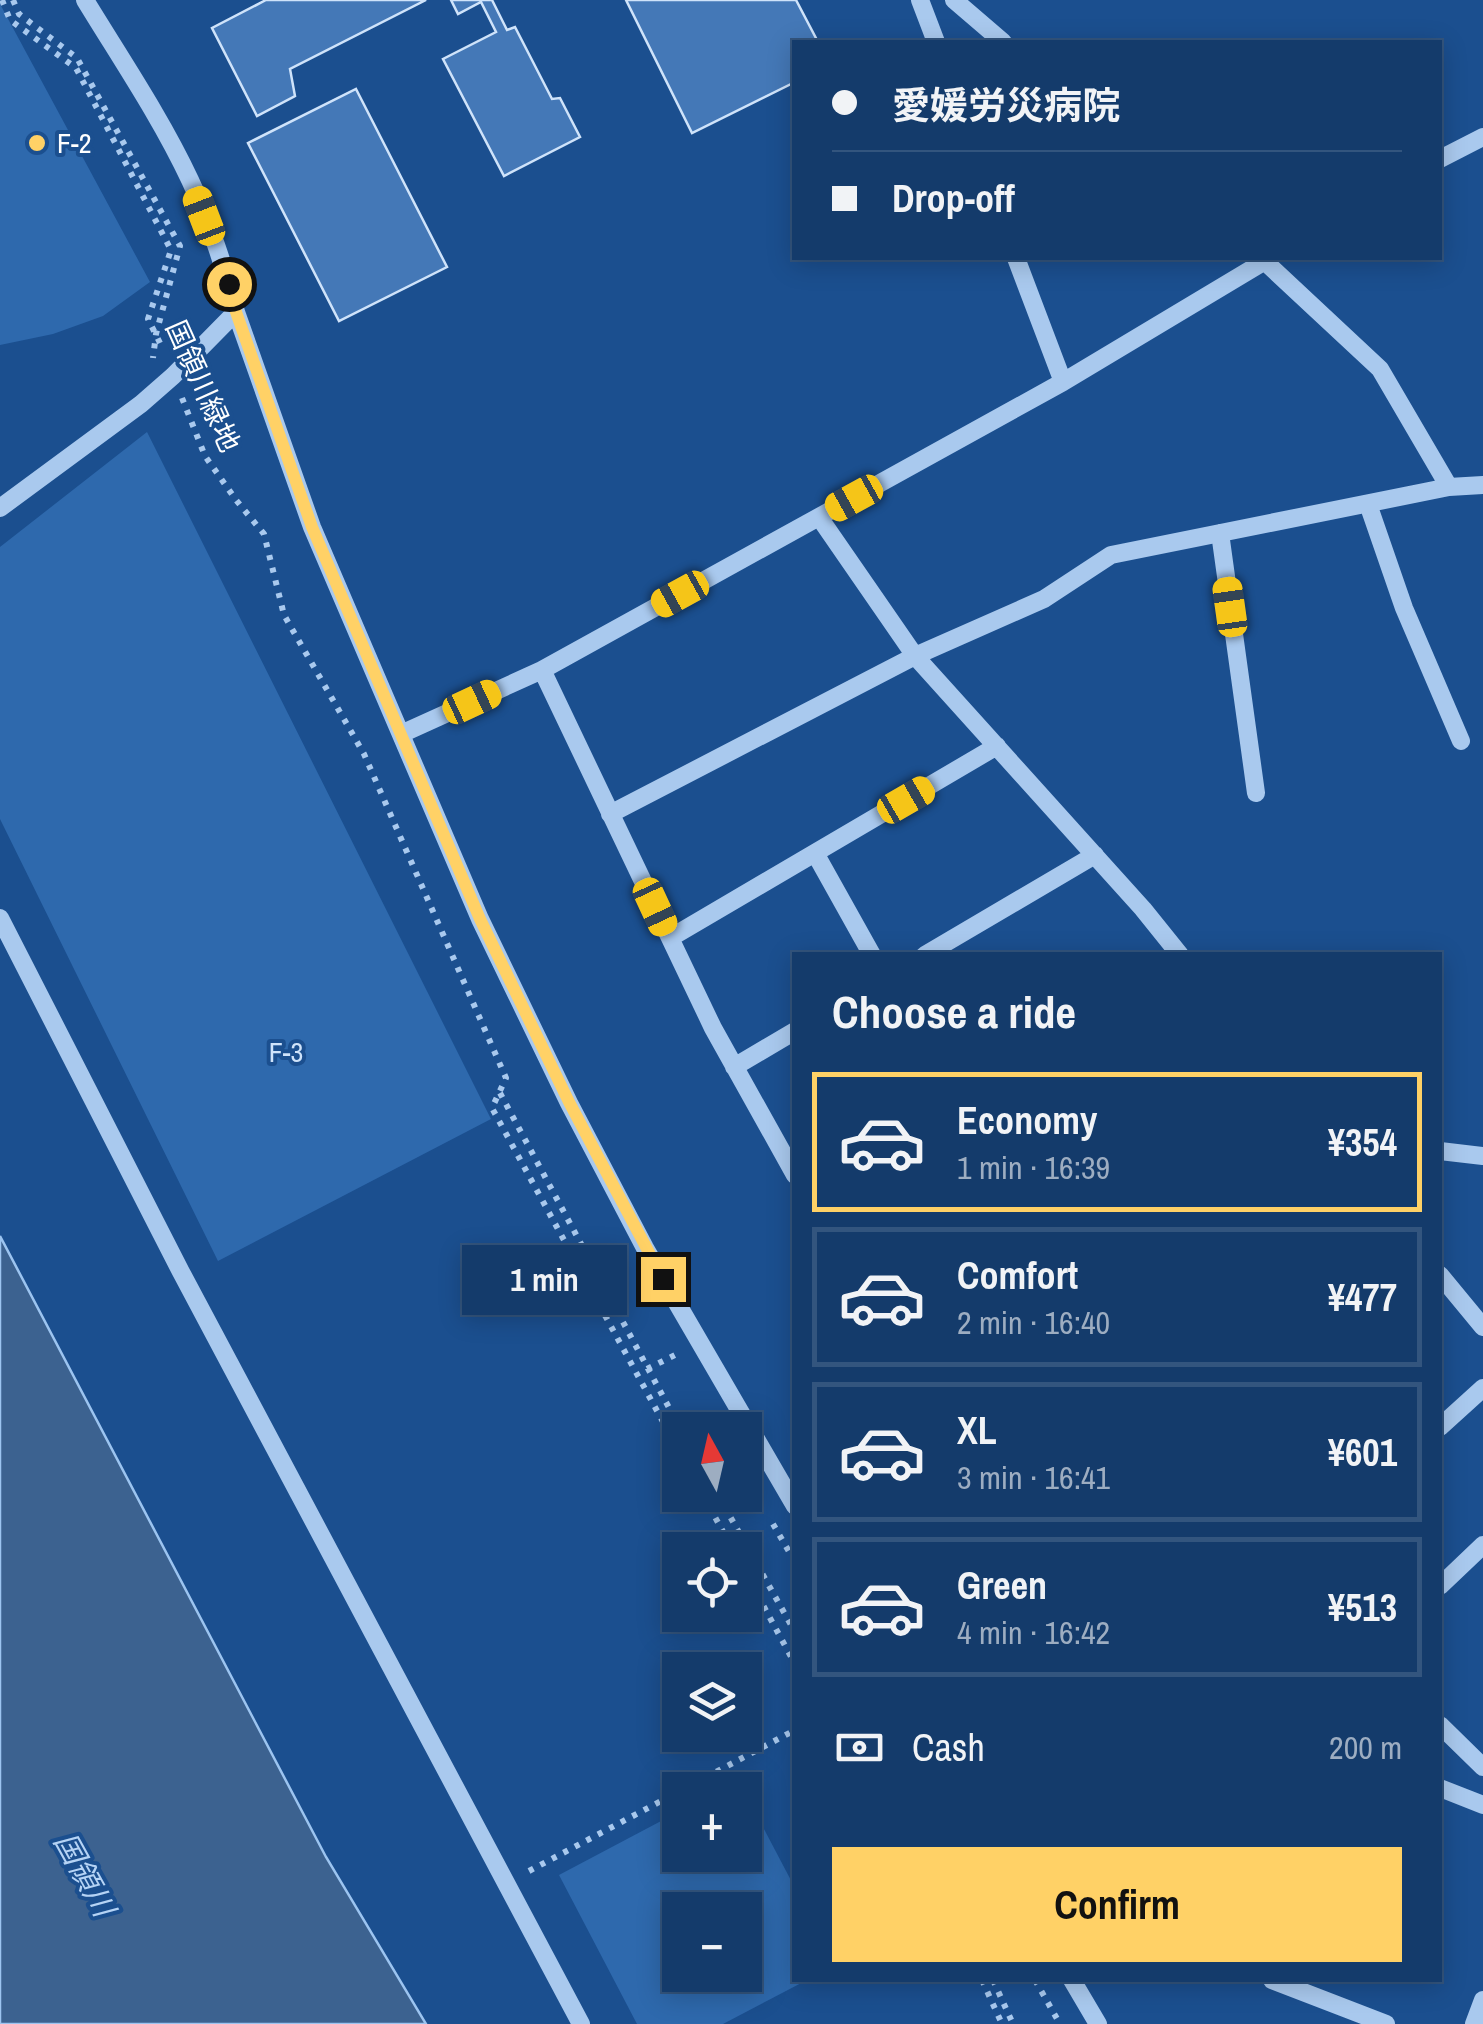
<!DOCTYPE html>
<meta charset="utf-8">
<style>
:root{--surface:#143b6b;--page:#214673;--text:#f1f3f6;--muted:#9dadc1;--line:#33557e;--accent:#ffd166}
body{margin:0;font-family:"Archivo Narrow","Noto Sans JP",sans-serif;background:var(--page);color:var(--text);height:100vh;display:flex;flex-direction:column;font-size:38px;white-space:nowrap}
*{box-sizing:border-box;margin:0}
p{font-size:32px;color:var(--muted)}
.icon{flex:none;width:55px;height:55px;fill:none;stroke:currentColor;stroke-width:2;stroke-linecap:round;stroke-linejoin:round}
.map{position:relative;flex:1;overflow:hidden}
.sheet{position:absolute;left:792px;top:952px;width:650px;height:1030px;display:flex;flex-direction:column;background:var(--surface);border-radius:0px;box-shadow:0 5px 25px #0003,0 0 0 2px var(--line)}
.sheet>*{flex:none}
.banner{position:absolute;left:792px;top:40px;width:650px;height:220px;border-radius:0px;box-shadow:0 5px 25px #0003,0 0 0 2px var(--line);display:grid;align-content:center;height:220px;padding:0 40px;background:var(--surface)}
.needle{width:65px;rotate:352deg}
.fabs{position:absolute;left:662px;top:1412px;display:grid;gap:20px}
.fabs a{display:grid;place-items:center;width:100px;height:100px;border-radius:0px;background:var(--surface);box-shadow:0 5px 25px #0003,0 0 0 2px var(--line);font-size:50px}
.end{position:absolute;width:45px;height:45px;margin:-22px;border:12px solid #ffd166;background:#111;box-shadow:0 0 0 5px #111}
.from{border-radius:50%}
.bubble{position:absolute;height:70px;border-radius:0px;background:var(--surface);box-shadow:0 5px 25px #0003,0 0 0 2px var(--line);font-size:32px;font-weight:800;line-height:70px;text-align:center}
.car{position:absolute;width:30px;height:60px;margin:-30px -15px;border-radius:12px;box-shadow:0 0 8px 2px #0007;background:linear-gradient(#f5c518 24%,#345 0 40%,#f5c518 0 76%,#345 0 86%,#f5c518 0)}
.banner b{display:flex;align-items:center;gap:35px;height:95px;font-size:38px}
.banner b+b{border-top:2px solid var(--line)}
.banner i{width:25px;height:25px;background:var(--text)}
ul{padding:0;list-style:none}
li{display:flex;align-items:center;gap:30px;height:140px;margin:0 20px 15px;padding:0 20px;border:5px solid var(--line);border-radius:0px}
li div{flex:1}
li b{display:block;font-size:38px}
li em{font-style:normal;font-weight:800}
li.on{border-color:var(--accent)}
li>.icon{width:90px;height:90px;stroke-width:1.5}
h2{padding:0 40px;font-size:45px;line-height:120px}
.pay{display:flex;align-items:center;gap:25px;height:110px;padding:0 40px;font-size:38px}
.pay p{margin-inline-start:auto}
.action{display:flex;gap:20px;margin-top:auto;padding:20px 40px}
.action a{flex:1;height:115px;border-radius:0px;background:var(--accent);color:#111;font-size:40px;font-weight:800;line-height:115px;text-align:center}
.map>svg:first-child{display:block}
.green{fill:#2e69ad;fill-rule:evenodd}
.water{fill:#3c6290;stroke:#9cc4f0;stroke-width:2.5}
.building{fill:#4478b7;stroke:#cfe3fa;stroke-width:2.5}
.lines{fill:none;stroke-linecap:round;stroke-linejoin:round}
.path{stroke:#a9c9ee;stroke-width:6;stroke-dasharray:5 8;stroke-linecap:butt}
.minor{stroke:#a9c9ee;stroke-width:18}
.route{stroke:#ffd166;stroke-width:12}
.poi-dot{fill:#ffd166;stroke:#1b4f8f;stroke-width:4}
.labels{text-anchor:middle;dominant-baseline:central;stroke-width:8;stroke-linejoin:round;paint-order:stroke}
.poi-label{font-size:28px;fill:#fff;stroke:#1b4f8f;text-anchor:start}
.street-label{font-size:28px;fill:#fff;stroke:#1b4f8f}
.park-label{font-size:28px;fill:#cfe3fa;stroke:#1b4f8f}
.water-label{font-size:30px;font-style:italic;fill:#b5d3f5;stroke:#1b4f8f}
</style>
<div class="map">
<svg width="1483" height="2024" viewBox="0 0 1483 2024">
<rect width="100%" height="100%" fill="#1b4f8f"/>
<path class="green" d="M 0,4 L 150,282 L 103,316 L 53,334 L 0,345 Z
M 147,432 L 491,1119 L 218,1261 L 0,819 L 0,547 Z
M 745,1793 L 795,1888 L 795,1980 L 807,1980 L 723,2024 L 637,2024 L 559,1875 L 680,1811 L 680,1855 L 745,1855 ZM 745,1910 L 745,1975 L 680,1975 L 680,1910 Z"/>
<path class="water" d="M 0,1236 L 326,1857 L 426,2024 L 0,2024 Z"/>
<path class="building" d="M 266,0 L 426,0 L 290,69 L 295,96 L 257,116 L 212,28 Z
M 451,0 L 492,0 L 507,30 L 515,27 L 552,99 L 560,98 L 580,137 L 504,176 L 443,59 L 496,32 L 481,2 L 458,14 Z
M 626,0 L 796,0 L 818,42 L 795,42 L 795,82 L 692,133 Z
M 356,89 L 447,267 L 339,321 L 248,143 Z"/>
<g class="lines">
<path class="path" d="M 2,0 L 10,20 L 76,68 L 171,250 L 148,319 L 163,349
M 13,0 L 19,14 L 77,58 L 180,246 L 156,334 L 153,358
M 182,398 L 205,456 L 236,500 L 264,534 L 284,615 L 364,754 L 506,1078 L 492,1108 L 680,1453
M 500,1093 L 681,1430
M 647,1369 L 677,1354
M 703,1495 L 733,1550
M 718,1495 L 795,1632
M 773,1524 L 795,1562
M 745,1572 L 795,1664
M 682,1790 L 795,1730
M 529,1871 L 680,1791
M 982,1980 L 1002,2024
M 993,1980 L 1013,2024
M 1035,1980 L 1060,2024"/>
<path class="minor" d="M 85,0 C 121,59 161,118 190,180 C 208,218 226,271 236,312 L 312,527 L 480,919 L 569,1103 L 645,1248 L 795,1506
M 920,0 L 936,42
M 954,0 L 1003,42
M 1440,159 L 1483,137
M 1016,258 L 1063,382
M 1261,258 L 1380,369 L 1449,487 L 1483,485
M 1368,504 L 1404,608 L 1461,741
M 0,508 L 141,404 L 173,376 L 236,312
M 819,517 L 915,656 L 1143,909 L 1180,955
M 1220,533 L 1256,793
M 542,670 L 1063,382 L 1270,258
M 401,734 L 542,670 L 713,1028 L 795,1175
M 610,814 L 915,656 L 1044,599 L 1111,555 L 1449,487
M 815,853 L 872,955
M 0,918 L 181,1272 L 581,2024
M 670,938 L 997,746
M 925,955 L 1095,855
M 734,1067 L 795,1031
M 1440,1151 L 1483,1156
M 1440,1275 L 1483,1327
M 1440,1427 L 1483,1388
M 1440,1586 L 1483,1545
M 1440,1725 L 1483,1767
M 1440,1788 L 1483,1805
M 1072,1980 L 1098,2024
M 1272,1980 L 1386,2024
M 1474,2024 L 1483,2000"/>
</g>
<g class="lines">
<path class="route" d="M 229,284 L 236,312 L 312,527 L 480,919 L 569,1102 L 663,1279"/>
</g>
<circle class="poi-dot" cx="37" cy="143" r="10"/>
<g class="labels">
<g class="poi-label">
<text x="57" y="143">F-2</text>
</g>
<g class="street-label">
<text transform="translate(203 386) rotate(66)">国領川緑地</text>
</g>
<g class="park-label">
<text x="286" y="1052">F-3</text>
</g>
<g class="water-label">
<text transform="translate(85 1874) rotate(61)">国領川</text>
</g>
</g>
</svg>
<div class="fabs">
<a><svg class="needle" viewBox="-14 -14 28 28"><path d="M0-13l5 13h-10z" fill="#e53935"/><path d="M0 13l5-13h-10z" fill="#9dadc1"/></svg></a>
<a><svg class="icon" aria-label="locate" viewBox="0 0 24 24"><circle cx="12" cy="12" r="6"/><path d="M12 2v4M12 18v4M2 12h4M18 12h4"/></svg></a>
<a><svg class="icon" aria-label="layers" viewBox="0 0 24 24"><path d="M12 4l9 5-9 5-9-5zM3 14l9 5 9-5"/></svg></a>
<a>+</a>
<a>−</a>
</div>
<i class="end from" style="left:229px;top:284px"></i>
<i class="end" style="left:663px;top:1279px"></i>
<div class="bubble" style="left:462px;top:1245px;width:165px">1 min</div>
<i class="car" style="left:204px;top:216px;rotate:339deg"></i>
<i class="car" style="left:854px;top:498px;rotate:241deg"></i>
<i class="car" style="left:680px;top:594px;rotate:241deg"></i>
<i class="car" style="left:1230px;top:607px;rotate:352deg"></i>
<i class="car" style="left:472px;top:702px;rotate:65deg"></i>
<i class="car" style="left:906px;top:800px;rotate:60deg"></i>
<i class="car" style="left:655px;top:907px;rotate:155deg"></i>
<div class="banner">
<b><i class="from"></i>愛媛労災病院</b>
<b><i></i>Drop-off</b>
</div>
<section class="sheet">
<h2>Choose a ride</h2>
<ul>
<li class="on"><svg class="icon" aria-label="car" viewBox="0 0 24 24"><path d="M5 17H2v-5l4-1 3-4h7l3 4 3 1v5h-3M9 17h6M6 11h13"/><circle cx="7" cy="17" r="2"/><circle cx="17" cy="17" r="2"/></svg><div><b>Economy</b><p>1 min · 16:39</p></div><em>¥354</em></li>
<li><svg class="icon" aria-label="car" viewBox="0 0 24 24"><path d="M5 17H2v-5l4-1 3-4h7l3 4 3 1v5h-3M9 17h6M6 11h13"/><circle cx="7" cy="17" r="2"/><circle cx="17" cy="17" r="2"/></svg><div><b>Comfort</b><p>2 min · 16:40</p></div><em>¥477</em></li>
<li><svg class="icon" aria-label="car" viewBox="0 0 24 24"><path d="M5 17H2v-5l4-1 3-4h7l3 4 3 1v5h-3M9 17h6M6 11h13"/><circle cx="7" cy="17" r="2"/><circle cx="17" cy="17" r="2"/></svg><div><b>XL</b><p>3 min · 16:41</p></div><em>¥601</em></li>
<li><svg class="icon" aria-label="car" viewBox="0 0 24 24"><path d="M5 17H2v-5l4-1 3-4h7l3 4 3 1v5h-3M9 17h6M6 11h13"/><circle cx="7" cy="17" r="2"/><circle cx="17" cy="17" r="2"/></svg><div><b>Green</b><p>4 min · 16:42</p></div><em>¥513</em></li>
</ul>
<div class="pay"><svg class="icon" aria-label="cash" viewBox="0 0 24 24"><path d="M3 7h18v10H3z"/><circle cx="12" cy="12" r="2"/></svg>Cash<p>200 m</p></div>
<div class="action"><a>Confirm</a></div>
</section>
</div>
